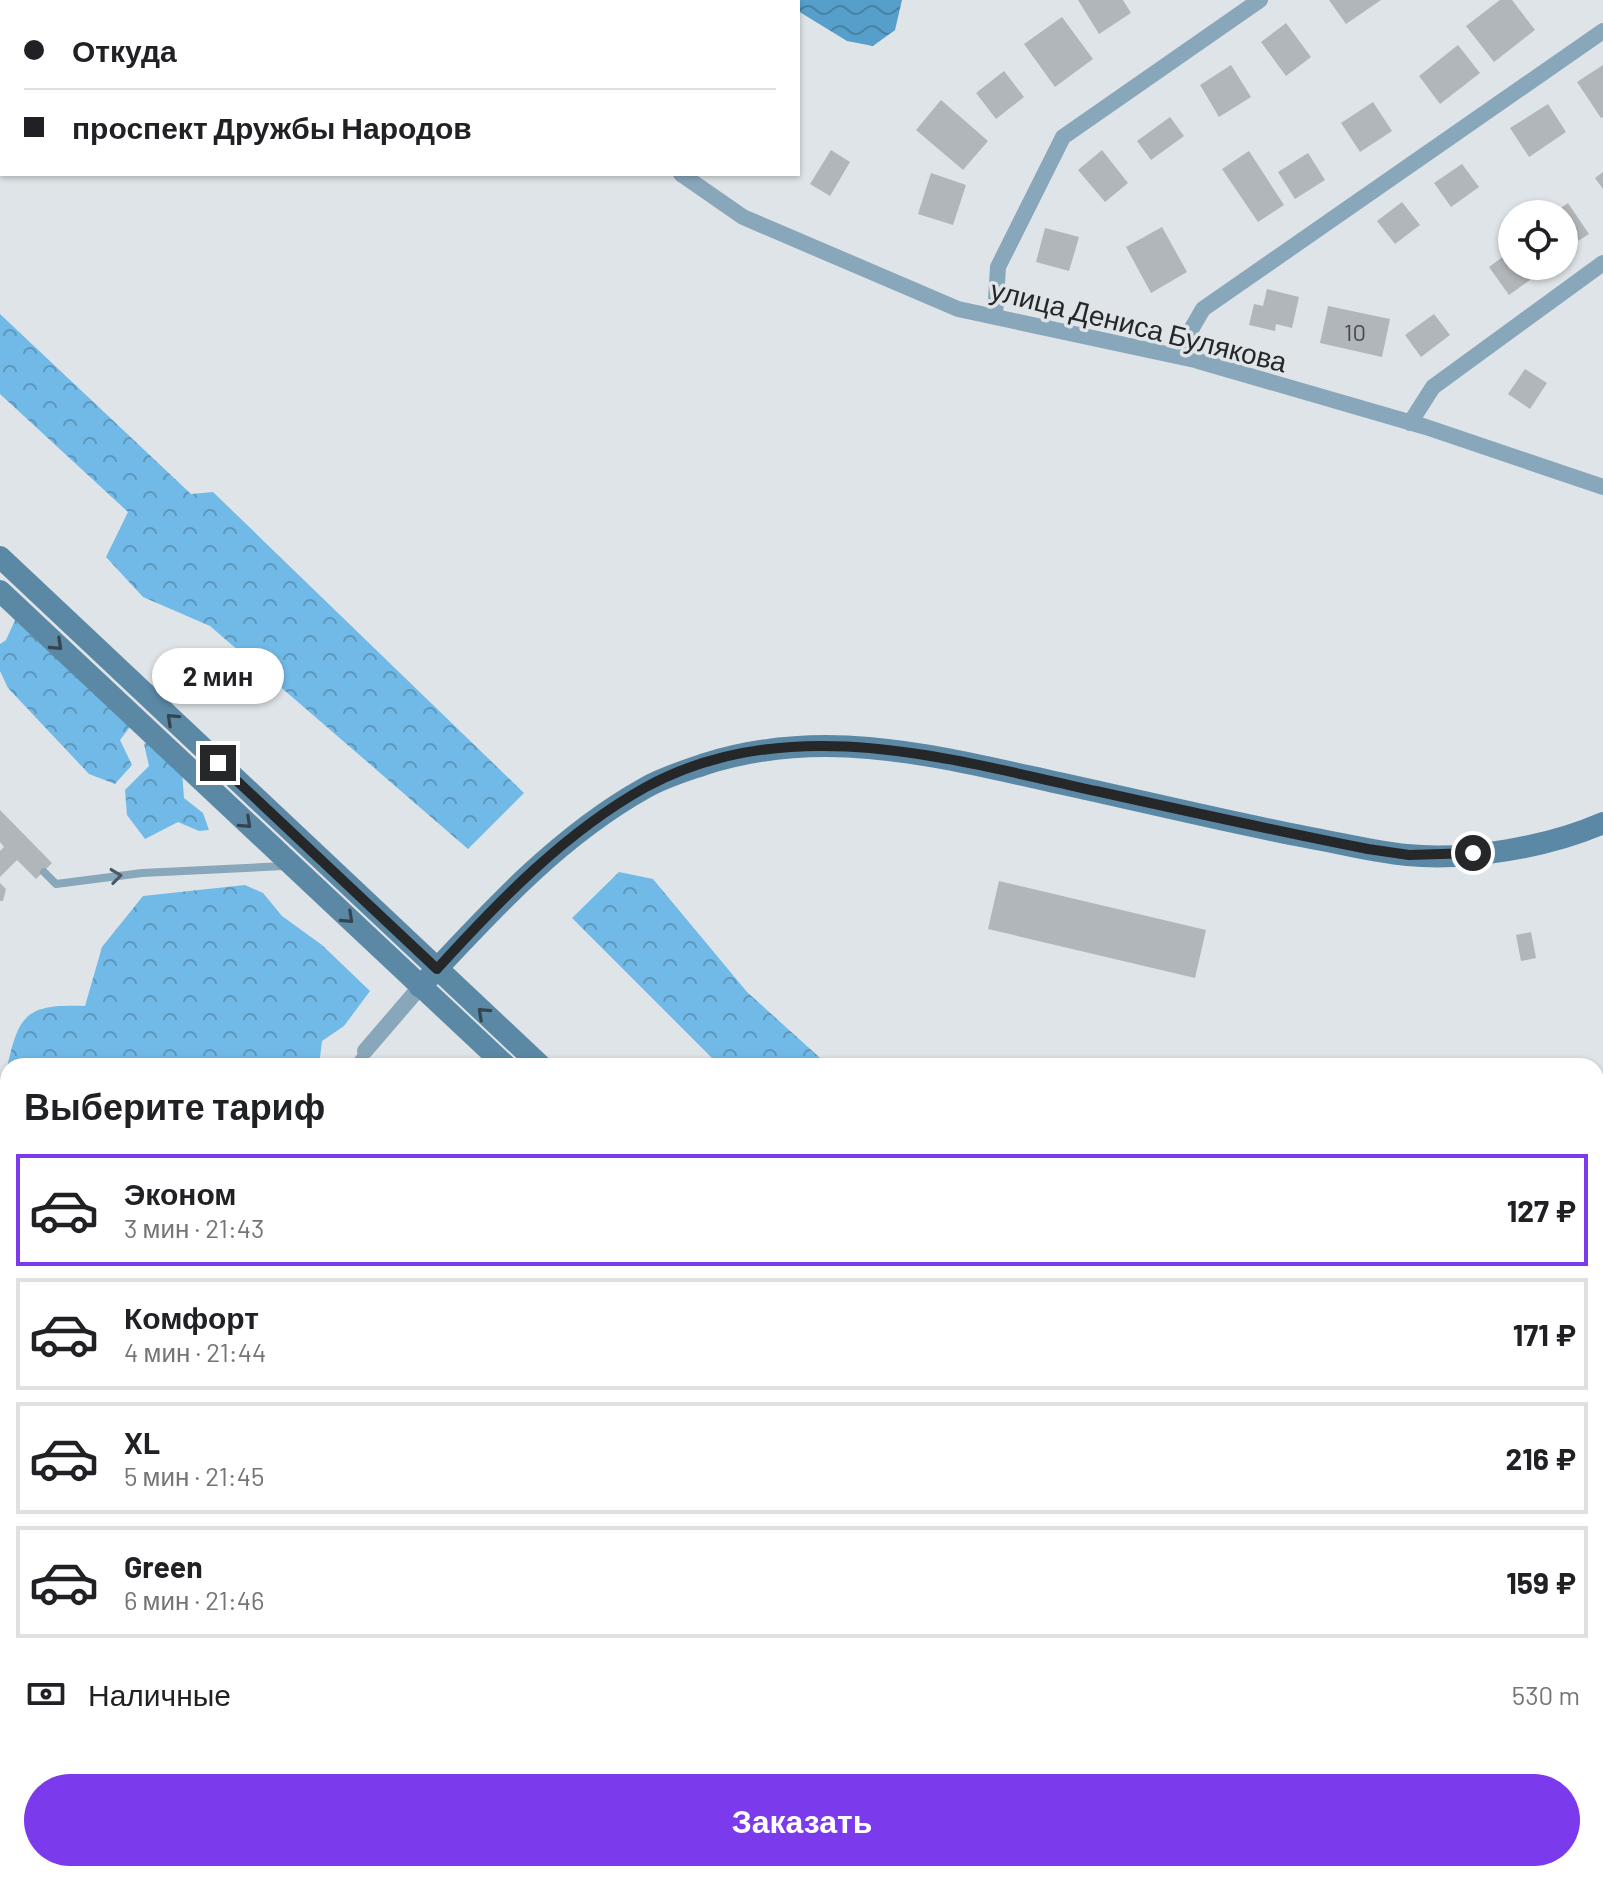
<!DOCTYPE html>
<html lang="ru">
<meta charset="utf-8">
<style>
:root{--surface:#fff;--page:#f2f2f2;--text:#202124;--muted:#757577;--line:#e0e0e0;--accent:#7c3aed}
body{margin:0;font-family:Barlow,sans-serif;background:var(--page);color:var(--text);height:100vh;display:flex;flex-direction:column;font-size:30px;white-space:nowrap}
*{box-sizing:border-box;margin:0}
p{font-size:26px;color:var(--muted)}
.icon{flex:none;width:44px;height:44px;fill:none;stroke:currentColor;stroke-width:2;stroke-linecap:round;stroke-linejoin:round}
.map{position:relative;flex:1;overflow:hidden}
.side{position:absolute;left:0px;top:1058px;width:1604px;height:824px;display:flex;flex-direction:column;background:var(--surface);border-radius:24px 24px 0 0;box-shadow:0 2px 6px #0004}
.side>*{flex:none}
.hud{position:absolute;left:0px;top:0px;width:800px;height:176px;box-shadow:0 2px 6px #0004;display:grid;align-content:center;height:176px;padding:0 24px;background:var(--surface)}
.fabs{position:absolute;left:1498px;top:200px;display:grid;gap:16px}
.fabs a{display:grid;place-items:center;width:80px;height:80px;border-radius:50%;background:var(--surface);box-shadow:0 2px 6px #0004;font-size:40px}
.end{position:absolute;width:36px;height:36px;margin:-18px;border:10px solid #252729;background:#fff;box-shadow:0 0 0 4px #fff}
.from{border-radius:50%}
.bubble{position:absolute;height:56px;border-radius:28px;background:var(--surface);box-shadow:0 2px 6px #0004;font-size:26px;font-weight:700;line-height:56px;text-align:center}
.hud b{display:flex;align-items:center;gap:28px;height:76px;font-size:30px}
.hud b+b{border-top:2px solid var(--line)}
.hud i{width:20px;height:20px;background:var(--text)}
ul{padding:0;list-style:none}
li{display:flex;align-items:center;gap:24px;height:112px;margin:0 16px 12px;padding:0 8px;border:4px solid var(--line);border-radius:0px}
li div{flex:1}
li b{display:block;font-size:30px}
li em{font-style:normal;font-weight:700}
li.selected{border-color:var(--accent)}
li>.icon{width:72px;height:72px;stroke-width:1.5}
h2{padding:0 24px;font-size:36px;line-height:96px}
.pay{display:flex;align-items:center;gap:20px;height:88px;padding:0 24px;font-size:30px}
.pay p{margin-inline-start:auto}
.action{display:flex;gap:16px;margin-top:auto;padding:16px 24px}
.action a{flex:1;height:92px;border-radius:48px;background:var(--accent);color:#fff;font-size:32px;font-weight:700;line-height:92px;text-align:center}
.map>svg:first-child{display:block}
.forest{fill:url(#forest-crowns)}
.water{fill:url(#water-waves)}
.building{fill:#b1b6ba}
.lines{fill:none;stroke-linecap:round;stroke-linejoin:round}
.lane{stroke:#89a7bb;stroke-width:8}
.street{stroke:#89a7bb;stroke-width:16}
.secondary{stroke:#5b89a5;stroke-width:22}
.primary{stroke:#377296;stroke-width:24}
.oneway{stroke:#35444e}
.oneway2{stroke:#4d5a63}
.route{stroke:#252729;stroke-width:10}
.labels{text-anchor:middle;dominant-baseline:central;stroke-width:7;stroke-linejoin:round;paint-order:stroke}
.number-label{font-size:24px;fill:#484b4d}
.street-label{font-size:28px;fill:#252729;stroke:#dfe4e8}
</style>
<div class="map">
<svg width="1603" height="1882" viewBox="0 0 1603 1882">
<defs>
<pattern id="forest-crowns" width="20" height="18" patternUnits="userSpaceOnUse" patternTransform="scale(2)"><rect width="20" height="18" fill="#71bae7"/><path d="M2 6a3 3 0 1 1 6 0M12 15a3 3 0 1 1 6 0" fill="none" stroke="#5d97bb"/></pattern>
<pattern id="water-waves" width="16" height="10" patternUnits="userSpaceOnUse" patternTransform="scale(2)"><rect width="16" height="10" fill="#569fcb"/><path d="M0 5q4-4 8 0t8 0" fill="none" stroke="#4782a5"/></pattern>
</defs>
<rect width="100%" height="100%" fill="#dfe4e8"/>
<path class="forest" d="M 0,314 L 191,494 L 213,492 L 524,793 L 468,849 L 210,626 L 143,597 L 106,557 L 128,512 L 0,394 Z
M 16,618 L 133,723 L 120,740 L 132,765 L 115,784 L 89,774 L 8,688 L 0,671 L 0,644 L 6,640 Z
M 150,740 L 182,771 L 184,798 L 203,813 L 209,830 L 199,831 L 178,822 L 145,839 L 127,815 L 125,790 L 149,766 L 144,744 Z
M 619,872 L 653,879 L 747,992 L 829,1066 L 720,1066 L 572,918 Z
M 245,885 L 263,893 L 282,916 L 322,945 L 370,991 L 344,1026 L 322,1041 L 319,1066 L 8,1066 L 8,1073 L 7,1068 C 19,1013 27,1004 85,1006 L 102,947 L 143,896 Z
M 0,1118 L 8,1119 L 8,1494 L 4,1497 L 0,1496 Z
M 0,1548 L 8,1549 L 8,1814 L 0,1816 Z
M 364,1874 L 688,1874 L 677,1882 L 372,1882 Z
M 767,1874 L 795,1874 L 799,1882 L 759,1882 Z"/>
<path class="water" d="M 785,0 L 902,0 L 895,30 L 873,46 L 847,41 L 798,11 L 798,2 Z"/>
<path class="building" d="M 1078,0 L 1123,0 L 1131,13 L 1099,34 Z
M 1329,0 L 1381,0 L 1346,24 Z
M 1500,0 L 1512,0 L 1535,30 L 1494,62 L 1466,26 Z
M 1062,17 L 1093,59 L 1055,87 L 1024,44 Z
M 1286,23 L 1311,57 L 1286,76 L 1261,42 Z
M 1458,45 L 1480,73 L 1440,104 L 1419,76 Z
M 1231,65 L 1251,97 L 1219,117 L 1200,85 Z
M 1603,65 L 1603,117 L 1601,118 L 1577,82 Z
M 1004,71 L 1024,97 L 996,119 L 976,93 Z
M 941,100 L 988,141 L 963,170 L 916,130 Z
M 1373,102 L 1392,131 L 1360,152 L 1341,123 Z
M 1548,104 L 1566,132 L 1529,157 L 1510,128 Z
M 1170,117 L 1184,136 L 1151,160 L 1137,141 Z
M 831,150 L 850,162 L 830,196 L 810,184 Z
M 1102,150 L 1128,183 L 1105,202 L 1078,170 Z
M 1249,151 L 1284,205 L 1258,222 L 1222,169 Z
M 1308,153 L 1325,180 L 1295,199 L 1278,172 Z
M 1462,164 L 1479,187 L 1451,207 L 1434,183 Z
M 1603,172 L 1603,189 L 1595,178 Z
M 931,173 L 966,185 L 953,225 L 918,214 Z
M 1402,202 L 1420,225 L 1395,244 L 1377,221 Z
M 1568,203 L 1589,234 L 1564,250 L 1564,214 L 1552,214 Z
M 1162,227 L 1187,272 L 1151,293 L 1126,247 Z
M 1045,228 L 1079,237 L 1069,271 L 1036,262 Z
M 1512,250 L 1512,266 L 1531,266 L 1537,275 L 1509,295 L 1489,267 Z
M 1267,289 L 1299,297 L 1292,328 L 1276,324 L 1275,331 L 1249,325 L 1254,304 L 1263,306 Z
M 1328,306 L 1390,319 L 1382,357 L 1320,343 Z
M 1434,314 L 1450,335 L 1421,357 L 1405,335 Z
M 1525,369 L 1547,383 L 1530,409 L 1508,394 Z
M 0,810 L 52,863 L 36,879 L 17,860 L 0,877 L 0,851 L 4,847 L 0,842 Z
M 999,881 L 1206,930 L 1195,978 L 988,929 Z
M 0,883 L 6,889 L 3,901 L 0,901 Z
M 1531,932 L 1536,958 L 1521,961 L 1516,935 Z"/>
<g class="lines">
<path class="lane" d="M 44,872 L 56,884 L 142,873 L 284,866
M 353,1066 L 365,1051
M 1596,1870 L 1603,1869
M 911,1874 L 915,1882"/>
<path class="street" d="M 477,0 L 479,2
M 681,174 L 743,217 L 958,309 L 1195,360 L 1426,427 L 1603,487
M 995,316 L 998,267 L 1063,137 L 1260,0
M 1195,360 L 1189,333 L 1203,309 L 1603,31
M 1410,423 L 1433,387 L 1603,263
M 365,1051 L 420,987"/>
<path class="secondary" d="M 0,557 L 541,1066
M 0,591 L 506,1066
M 420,987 C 488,914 557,837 645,788 C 664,777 685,771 705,764 C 824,726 937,756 1054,782 C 1138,800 1222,821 1306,837 C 1340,843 1373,852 1407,855 C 1468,861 1548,847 1603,823
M 1596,1104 L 1603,1099
M 1596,1682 L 1603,1653
M 1596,1713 L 1603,1715
M 1048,1874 L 1052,1882
M 1115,1874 L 1117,1882
M 1431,1882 L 1434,1874
M 1556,1882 L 1557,1874"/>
<path class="primary" d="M 1596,1395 L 1603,1376
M 1596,1554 L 1603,1535
M 1464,1882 L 1465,1874
M 1510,1882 L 1511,1874"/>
</g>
<defs><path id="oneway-chevron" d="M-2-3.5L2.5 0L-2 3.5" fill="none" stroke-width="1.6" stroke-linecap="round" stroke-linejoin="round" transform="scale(2)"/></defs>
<g class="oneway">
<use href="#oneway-chevron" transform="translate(57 645) rotate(43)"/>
<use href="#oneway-chevron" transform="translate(172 719) rotate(-137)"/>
<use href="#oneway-chevron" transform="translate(246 823) rotate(43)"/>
<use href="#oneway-chevron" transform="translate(348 918) rotate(43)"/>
<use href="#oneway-chevron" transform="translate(483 1013) rotate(-137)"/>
</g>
<use class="oneway2" href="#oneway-chevron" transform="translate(116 876) rotate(-7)"/>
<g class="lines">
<path class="route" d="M 218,763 L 437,969 C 498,902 565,832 646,787 C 787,710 950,759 1096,791 C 1186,811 1277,831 1368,849 L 1409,855 L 1473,853"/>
</g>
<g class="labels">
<g class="number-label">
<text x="1355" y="331">10</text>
</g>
<g class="street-label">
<text transform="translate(1139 325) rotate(14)">улица Дениса Булякова</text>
</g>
</g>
</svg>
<div class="fabs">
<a><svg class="icon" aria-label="locate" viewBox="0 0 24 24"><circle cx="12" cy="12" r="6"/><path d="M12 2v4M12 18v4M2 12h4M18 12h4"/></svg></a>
</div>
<i class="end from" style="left:1473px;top:853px"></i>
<i class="end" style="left:218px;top:763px"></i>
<div class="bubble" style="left:152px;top:648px;width:132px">2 мин</div>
<div class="hud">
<b><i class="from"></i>Откуда</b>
<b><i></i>проспект Дружбы Народов</b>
</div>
<section class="side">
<h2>Выберите тариф</h2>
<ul>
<li class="selected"><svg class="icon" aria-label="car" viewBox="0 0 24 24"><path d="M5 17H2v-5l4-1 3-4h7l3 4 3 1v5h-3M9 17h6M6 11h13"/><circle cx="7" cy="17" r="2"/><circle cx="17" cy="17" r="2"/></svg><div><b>Эконом</b><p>3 мин · 21:43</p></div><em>127 ₽</em></li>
<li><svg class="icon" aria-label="car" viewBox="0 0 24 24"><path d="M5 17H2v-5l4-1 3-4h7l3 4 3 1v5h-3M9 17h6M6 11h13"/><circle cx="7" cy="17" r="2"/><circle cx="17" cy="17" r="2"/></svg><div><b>Комфорт</b><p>4 мин · 21:44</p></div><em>171 ₽</em></li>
<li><svg class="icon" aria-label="car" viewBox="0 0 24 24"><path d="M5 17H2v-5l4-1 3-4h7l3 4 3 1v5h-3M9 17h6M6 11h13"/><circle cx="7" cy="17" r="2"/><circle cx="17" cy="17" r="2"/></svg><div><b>XL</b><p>5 мин · 21:45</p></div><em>216 ₽</em></li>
<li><svg class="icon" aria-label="car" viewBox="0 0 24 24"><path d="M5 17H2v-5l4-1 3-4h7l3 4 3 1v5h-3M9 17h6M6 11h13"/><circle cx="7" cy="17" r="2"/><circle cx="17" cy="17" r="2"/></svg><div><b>Green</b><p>6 мин · 21:46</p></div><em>159 ₽</em></li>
</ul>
<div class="pay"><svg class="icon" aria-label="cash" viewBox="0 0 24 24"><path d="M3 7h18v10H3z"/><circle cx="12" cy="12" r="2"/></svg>Наличные<p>530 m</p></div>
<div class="action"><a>Заказать</a></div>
</section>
</div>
